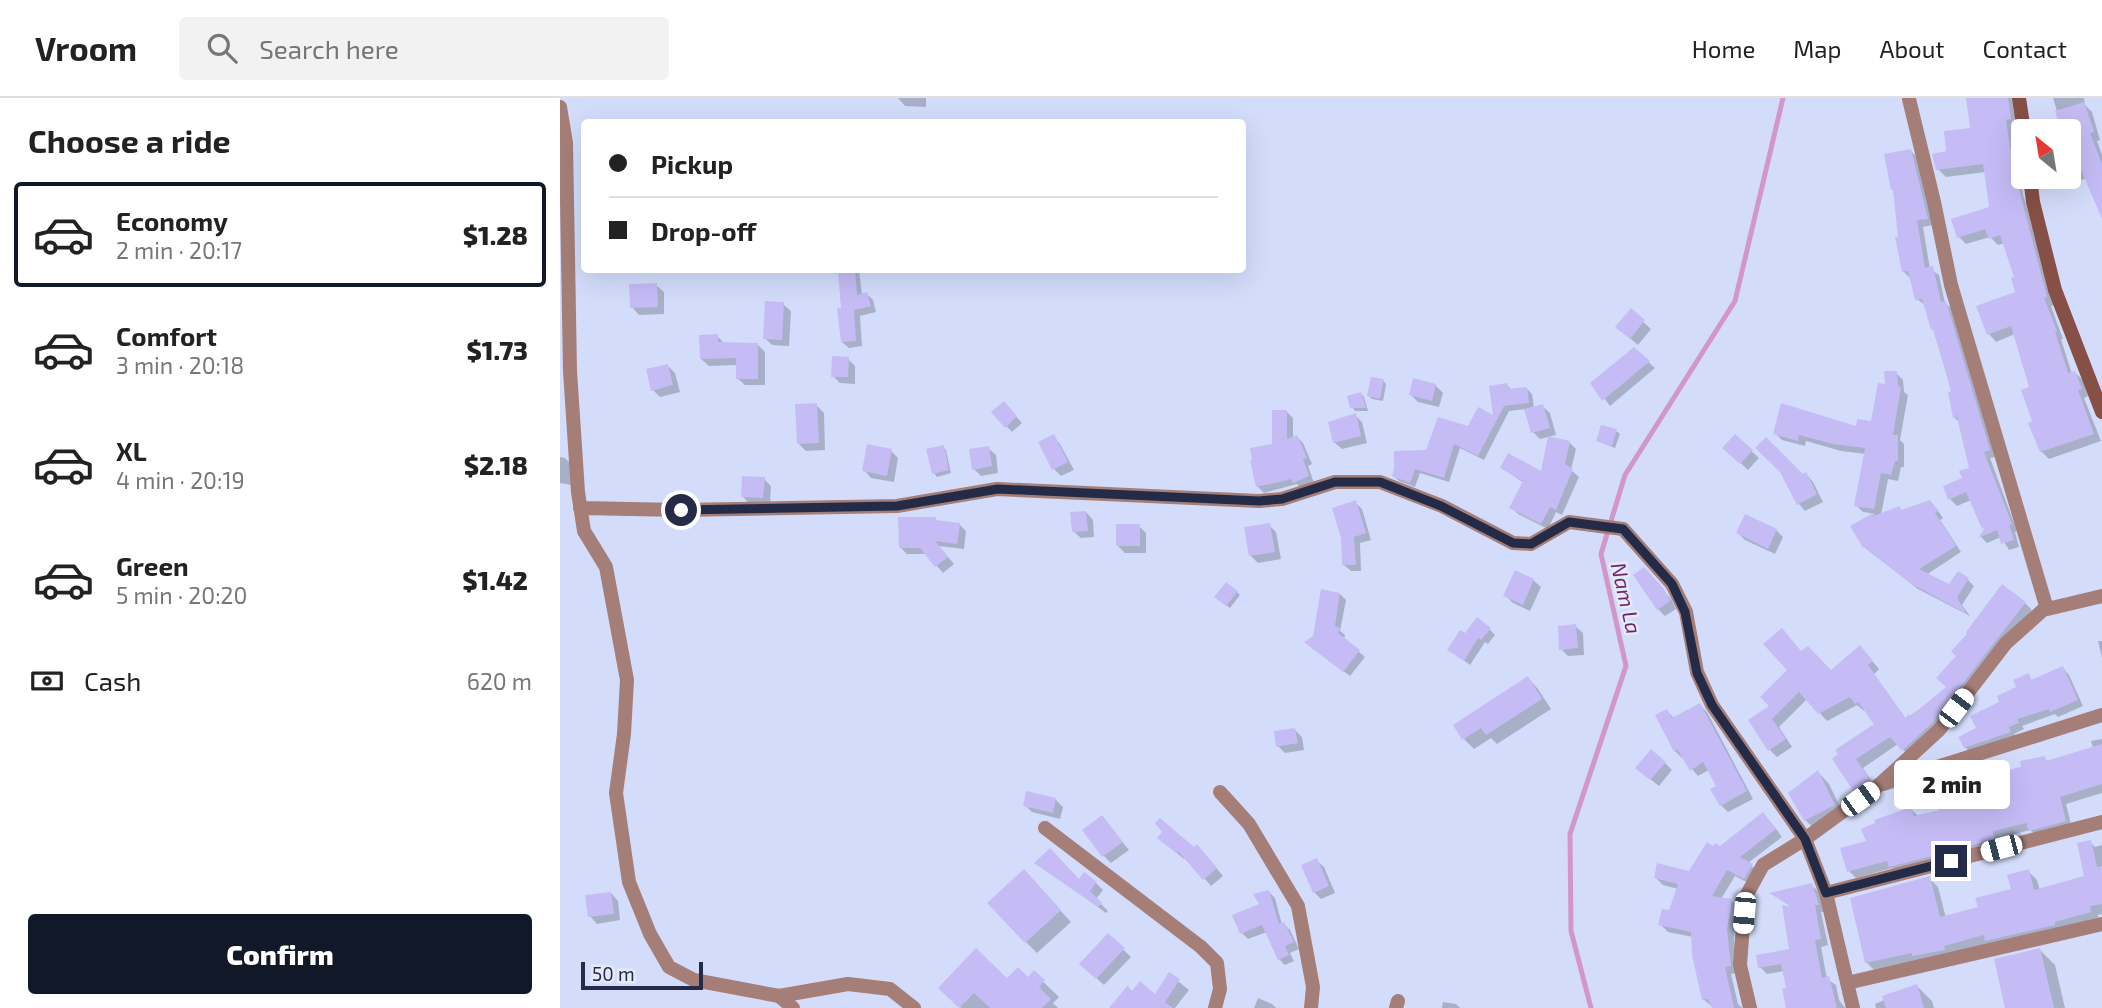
<!DOCTYPE html>
<meta charset="utf-8">
<style>
:root{--surface:#fff;--page:#f2f2f2;--text:#222;--muted:#767676;--line:#e0e0e0;--accent:#111827}
body{margin:0;font-family:"Exo 2",sans-serif;background:var(--page);color:var(--text);height:100vh;display:flex;flex-direction:column;font-size:26px;white-space:nowrap}
*{box-sizing:border-box;margin:0}
p{font-size:23px;color:var(--muted)}
.icon{flex:none;width:38px;height:38px;fill:none;stroke:currentColor;stroke-width:2;stroke-linecap:round;stroke-linejoin:round}
.map{position:relative;flex:1;overflow:hidden}
.details{display:flex;flex-direction:column;background:var(--surface);width:560px}
.details>*{flex:none}
.hud{position:absolute;left:21px;top:21px;width:665px;height:154px;border-radius:7px;box-shadow:0 7px 28px #0002;display:grid;align-content:center;height:154px;padding:0 28px;background:var(--surface)}
.needle{width:46px;rotate:330deg}
.controls{position:absolute;left:1451px;top:21px;display:grid;gap:14px}
.controls a{display:grid;place-items:center;width:70px;height:70px;border-radius:7px;background:var(--surface);box-shadow:0 7px 28px #0002;font-size:35px}
.scale{position:absolute;left:21px;bottom:18px;width:122px;box-sizing:border-box;padding-left:7px;border:4px solid #232b48;border-top:0;font-size:19px;line-height:24px;white-space:nowrap;color:#232b48;-webkit-text-stroke:5px #e5eafa;paint-order:stroke}
.end{position:absolute;width:32px;height:32px;margin:-16px;border:9px solid #232b48;background:#fff;box-shadow:0 0 0 4px #fff}
.from{border-radius:50%}
.bubble{position:absolute;height:49px;border-radius:7px;background:var(--surface);box-shadow:0 7px 28px #0002;font-size:23px;font-weight:800;line-height:49px;text-align:center}
.car{position:absolute;width:21px;height:42px;margin:-21px -10px;border-radius:9px;box-shadow:0 0 5px 2px #0007;background:linear-gradient(#fff 24%,#345 0 40%,#fff 0 76%,#345 0 86%,#fff 0)}
.hud b{display:flex;align-items:center;gap:24px;height:66px;font-size:26px}
.hud b+b{border-top:2px solid var(--line)}
.hud i{width:18px;height:18px;background:var(--text)}
ul{padding:0;list-style:none}
li{display:flex;align-items:center;gap:21px;height:105px;margin:0 14px 10px;padding:0 14px;border:4px solid transparent;border-radius:7px}
li div{flex:1}
li b{display:block;font-size:26px}
li em{font-style:normal;font-weight:800}
li.current{border-color:var(--accent)}
li>.icon{width:63px;height:63px;stroke-width:1.5}
h2{padding:0 28px;font-size:32px;line-height:84px}
.pay{display:flex;align-items:center;gap:18px;height:77px;padding:0 28px;font-size:26px}
.pay p{margin-inline-start:auto}
.action{display:flex;gap:14px;margin-top:auto;padding:14px 28px}
.action a{flex:1;height:80px;border-radius:7px;background:var(--accent);color:#fff;font-size:28px;font-weight:800;line-height:80px;text-align:center}
header{display:flex;align-items:center;gap:42px;box-sizing:border-box;height:98px;padding:0 35px;background:var(--surface);border-bottom:2px solid var(--line)}
header strong{font-size:33px}
nav{display:flex;gap:38px;margin-inline-start:auto;font-size:24px}
.search{width:490px;height:63px;background:var(--page);display:flex;align-items:center;gap:18px;box-sizing:border-box;padding:0 24px;border-radius:7px;color:var(--muted);font-size:26px}
main{display:flex;flex:1;min-height:0}
.map>svg:first-child{display:block}
.shadow{fill:#0003}
.lines{fill:none;stroke-linecap:round;stroke-linejoin:round}
.stream{stroke:#d396cb;stroke-width:5}
.building{fill:#c5bcf6}
.minor{stroke:#a57e77;stroke-width:14}
.secondary{stroke:#865046;stroke-width:14}
.route{stroke:#232b48;stroke-width:9}
.labels{text-anchor:middle;dominant-baseline:central;stroke-width:5;stroke-linejoin:round;paint-order:stroke}
.water-label{font-size:21px;font-style:italic;fill:#6d2667;stroke:#e5eafa}
</style>
<header>
<strong>Vroom</strong>
<div class="search"><svg class="icon" aria-label="search" viewBox="0 0 24 24"><circle cx="10" cy="10" r="6"/><path d="M15 15l6 6"/></svg>Search here</div>
<nav><a>Home</a><a>Map</a><a>About</a><a>Contact</a></nav>
</header>
<main>
<section class="details">
<h2>Choose a ride</h2>
<ul>
<li class="current"><svg class="icon" aria-label="car" viewBox="0 0 24 24"><path d="M5 17H2v-5l4-1 3-4h7l3 4 3 1v5h-3M9 17h6M6 11h13"/><circle cx="7" cy="17" r="2"/><circle cx="17" cy="17" r="2"/></svg><div><b>Economy</b><p>2 min · 20:17</p></div><em>$1.28</em></li>
<li><svg class="icon" aria-label="car" viewBox="0 0 24 24"><path d="M5 17H2v-5l4-1 3-4h7l3 4 3 1v5h-3M9 17h6M6 11h13"/><circle cx="7" cy="17" r="2"/><circle cx="17" cy="17" r="2"/></svg><div><b>Comfort</b><p>3 min · 20:18</p></div><em>$1.73</em></li>
<li><svg class="icon" aria-label="car" viewBox="0 0 24 24"><path d="M5 17H2v-5l4-1 3-4h7l3 4 3 1v5h-3M9 17h6M6 11h13"/><circle cx="7" cy="17" r="2"/><circle cx="17" cy="17" r="2"/></svg><div><b>XL</b><p>4 min · 20:19</p></div><em>$2.18</em></li>
<li><svg class="icon" aria-label="car" viewBox="0 0 24 24"><path d="M5 17H2v-5l4-1 3-4h7l3 4 3 1v5h-3M9 17h6M6 11h13"/><circle cx="7" cy="17" r="2"/><circle cx="17" cy="17" r="2"/></svg><div><b>Green</b><p>5 min · 20:20</p></div><em>$1.42</em></li>
</ul>
<div class="pay"><svg class="icon" aria-label="cash" viewBox="0 0 24 24"><path d="M3 7h18v10H3z"/><circle cx="12" cy="12" r="2"/></svg>Cash<p>620 m</p></div>
<div class="action"><a>Confirm</a></div>
</section>
<div class="map">
<svg width="1542" height="910" viewBox="0 0 1542 910">
<rect width="100%" height="100%" fill="#d3ddfb"/>
<path class="shadow" d="M 338,0 L 366,0 L 366,9 L 345,8 Z
M 1408,0 L 1451,0 L 1455,4 L 1458,29 L 1453,29 L 1463,96 L 1494,207 L 1491,208 L 1503,241 L 1501,241 L 1512,276 L 1515,275 L 1523,282 L 1528,298 L 1524,300 L 1541,343 L 1489,361 L 1481,353 L 1475,324 L 1472,290 L 1455,236 L 1436,244 L 1429,236 L 1418,209 L 1457,195 L 1457,180 L 1445,145 L 1438,147 L 1430,139 L 1406,146 L 1399,139 L 1431,110 L 1426,74 L 1386,79 L 1378,71 L 1388,55 L 1412,31 Z
M 1493,0 L 1524,0 L 1525,7 L 1532,14 L 1540,42 L 1537,43 L 1542,57 L 1542,113 L 1527,80 L 1519,83 L 1511,75 L 1508,33 L 1503,33 Z
M 398,21 L 401,24 L 375,24 Z
M 1351,53 L 1358,60 L 1373,127 L 1363,129 L 1370,171 L 1379,177 L 1385,205 L 1392,211 L 1436,359 L 1430,360 L 1457,433 L 1455,434 L 1459,449 L 1449,452 L 1441,439 L 1427,445 L 1421,439 L 1425,432 L 1411,402 L 1397,408 L 1390,401 L 1411,371 L 1400,325 L 1394,319 L 1393,295 L 1366,208 L 1357,201 L 1350,180 L 1343,173 L 1340,140 Z
M 280,172 L 299,172 L 302,197 L 307,196 L 313,202 L 316,214 L 300,218 L 302,248 L 289,250 L 282,244 Z
M 96,187 L 104,194 L 104,216 L 79,217 L 72,209 Z
M 223,206 L 231,213 L 229,248 L 212,247 L 205,240 Z
M 1071,213 L 1091,231 L 1078,247 L 1065,236 Z
M 157,238 L 165,246 L 197,246 L 205,254 L 205,287 L 185,287 L 177,280 L 177,267 L 149,268 L 141,261 Z
M 1074,251 L 1095,270 L 1050,308 L 1033,285 Z
M 288,261 L 295,268 L 295,286 L 280,285 L 273,278 Z
M 108,268 L 115,275 L 120,294 L 100,299 L 93,292 Z
M 1336,275 L 1343,282 L 1344,294 L 1348,297 L 1340,342 L 1344,346 L 1344,369 L 1341,369 L 1338,383 L 1328,381 L 1321,417 L 1342,414 L 1370,404 L 1376,410 L 1383,420 L 1380,422 L 1401,454 L 1366,477 L 1390,489 L 1398,475 L 1408,482 L 1414,488 L 1402,507 L 1410,518 L 1358,491 L 1304,449 L 1293,429 L 1315,416 L 1303,414 L 1296,407 L 1306,356 L 1281,353 L 1246,343 L 1245,348 L 1222,342 L 1215,335 L 1298,330 L 1313,325 L 1327,288 Z
M 823,283 L 826,286 L 823,303 L 812,301 L 809,298 Z
M 875,287 L 883,295 L 879,309 L 858,304 L 851,297 Z
M 947,287 L 952,293 L 967,291 L 972,296 L 974,310 L 982,308 L 990,315 L 996,337 L 980,341 L 973,334 L 966,311 L 949,313 L 924,362 L 900,350 L 889,384 L 860,375 L 855,389 L 839,383 L 834,378 L 867,354 L 909,330 L 936,320 Z
M 801,296 L 804,299 L 808,313 L 795,313 L 792,309 Z
M 256,307 L 264,315 L 265,352 L 246,353 L 239,346 Z
M 449,311 L 462,325 L 452,334 L 433,314 Z
M 727,314 L 733,320 L 733,341 L 737,339 L 743,345 L 752,366 L 748,368 L 754,385 L 741,390 L 737,386 L 704,395 L 698,389 Z
M 795,317 L 802,324 L 807,345 L 782,351 L 774,344 Z
M 1056,333 L 1060,336 L 1055,350 L 1038,343 Z
M 493,338 L 500,346 L 514,372 L 501,378 L 494,371 Z
M 1175,338 L 1199,360 L 1188,372 L 1165,350 Z
M 1009,344 L 1016,351 L 1011,372 L 1019,379 L 1002,417 L 996,414 L 988,431 L 958,416 L 951,409 L 964,385 L 942,370 L 983,376 Z
M 383,349 L 386,352 L 391,375 L 377,379 L 374,375 Z
M 428,350 L 436,357 L 438,375 L 421,378 L 414,371 Z
M 331,353 L 338,360 L 334,384 L 311,380 L 304,372 Z
M 0,359 L 5,360 L 12,367 L 11,387 L 0,385 Z
M 1246,376 L 1253,384 L 1263,404 L 1245,413 L 1238,405 Z
M 204,381 L 211,388 L 210,407 L 190,406 L 183,399 Z
M 795,404 L 802,411 L 811,442 L 800,445 L 801,473 L 791,473 L 784,467 Z
M 526,414 L 533,422 L 534,439 L 521,440 L 513,433 Z
M 375,421 L 379,424 L 399,426 L 406,433 L 404,451 L 379,448 L 394,466 L 383,475 L 367,456 L 347,456 L 340,449 Z
M 709,427 L 716,434 L 721,461 L 698,465 L 691,458 Z
M 579,428 L 586,435 L 586,455 L 565,455 L 558,448 Z
M 1216,432 L 1223,439 L 1215,456 L 1185,442 L 1178,435 Z
M 1091,479 L 1111,501 L 1116,511 L 1105,518 L 1098,511 Z
M 973,482 L 981,489 L 970,513 L 953,505 L 945,497 Z
M 677,494 L 680,497 L 670,510 L 659,502 Z
M 780,496 L 786,502 L 780,533 L 785,537 L 784,541 L 805,559 L 790,578 L 752,550 L 754,539 Z
M 1465,505 L 1472,512 L 1350,659 L 1338,646 L 1303,670 L 1316,690 L 1302,700 L 1274,662 L 1316,627 L 1305,611 L 1304,613 L 1297,607 L 1267,623 L 1247,601 L 1219,629 L 1232,649 L 1217,659 L 1210,652 L 1212,608 L 1242,555 L 1271,575 L 1307,557 L 1319,571 L 1314,576 L 1346,621 L 1388,590 Z
M 1015,528 L 1023,535 L 1024,557 L 1008,558 L 1001,551 Z
M 929,531 L 935,537 L 928,546 L 925,544 L 910,567 L 890,552 L 905,537 Z
M 1538,543 L 1542,543 L 1542,560 Z
M 1503,570 L 1509,577 L 1523,608 L 1498,619 L 1495,616 L 1462,628 L 1464,631 L 1454,636 L 1456,640 L 1412,656 L 1405,649 L 1418,630 L 1468,578 L 1473,583 Z
M 968,580 L 978,591 L 991,611 L 937,646 L 931,640 L 914,651 L 904,641 Z
M 1140,607 L 1147,614 L 1193,701 L 1168,714 L 1161,707 L 1153,692 L 1159,689 L 1149,672 L 1138,678 L 1132,671 L 1123,658 L 1122,660 L 1115,653 L 1098,618 L 1107,613 L 1114,620 Z
M 735,632 L 742,639 L 744,652 L 725,655 L 718,648 Z
M 1542,641 L 1542,695 L 1506,706 L 1512,730 L 1478,739 L 1470,732 L 1439,740 L 1441,748 L 1337,775 L 1332,770 L 1296,780 L 1289,773 L 1308,744 L 1351,711 L 1359,719 L 1428,711 L 1436,706 L 1447,683 L 1463,670 L 1484,660 L 1488,664 L 1533,650 L 1531,643 Z
M 1105,665 L 1112,672 L 1099,688 L 1085,677 Z
M 1258,674 L 1269,686 L 1285,719 L 1257,733 L 1245,722 Z
M 496,702 L 503,709 L 500,721 L 472,714 L 465,707 Z
M 542,719 L 569,752 L 551,765 L 544,758 Z
M 1210,723 L 1222,739 L 1188,765 L 1199,774 L 1192,787 L 1175,778 L 1161,801 L 1171,802 L 1178,810 L 1174,840 L 1177,875 L 1171,876 L 1178,906 L 1182,910 L 1154,910 L 1143,901 L 1133,839 L 1108,834 L 1100,826 L 1110,814 L 1118,791 L 1103,787 L 1096,780 L 1130,775 L 1160,750 Z
M 1530,744 L 1535,749 L 1542,747 L 1542,816 L 1538,817 L 1539,823 L 1315,873 L 1306,864 L 1369,780 L 1378,789 L 1386,820 L 1420,810 L 1453,792 L 1468,773 L 1477,782 L 1480,792 L 1526,779 Z
M 607,747 L 634,751 L 644,755 L 663,778 L 651,788 L 626,759 L 624,761 Z
M 756,762 L 764,769 L 775,795 L 761,801 L 754,794 Z
M 477,765 L 519,783 L 536,785 L 543,792 L 536,801 L 548,813 L 546,815 Z
M 475,785 L 511,824 L 477,855 L 466,844 Z
M 1251,787 L 1259,794 L 1265,814 L 1261,814 L 1268,847 L 1261,849 L 1267,881 L 1276,887 L 1279,902 L 1285,910 L 1225,910 L 1228,909 L 1228,892 L 1224,873 L 1207,876 L 1200,869 L 1231,853 L 1233,810 L 1212,796 Z
M 709,794 L 715,800 L 722,827 L 724,826 L 730,832 L 739,851 L 730,855 L 734,863 L 725,867 L 719,861 L 707,834 L 688,841 L 682,835 L 675,818 L 702,807 Z
M 51,795 L 58,803 L 60,822 L 37,826 L 30,818 Z
M 548,837 L 571,859 L 544,887 L 521,866 Z
M 1480,852 L 1495,867 L 1505,910 L 1447,910 Z
M 474,875 L 499,899 L 493,905 L 498,910 L 401,910 L 381,890 L 468,881 Z
M 610,877 L 629,892 L 615,910 L 552,910 L 568,890 L 573,894 L 596,898 Z
M 1357,888 L 1372,903 L 1374,910 L 1316,910 L 1315,906 Z
M 698,900 L 712,906 L 716,910 L 694,910 Z
M 883,904 L 896,906 L 900,910 L 882,910 Z"/>
<g class="lines">
<path class="stream" d="M 1031,910 L 1011,833 L 1010,736 L 1066,568 L 1041,456 L 1065,377 L 1175,203 L 1223,0"/>
</g>
<path class="building" d="M 1406,0 L 1448,0 L 1451,21 L 1446,22 L 1453,68 L 1487,199 L 1484,200 L 1497,233 L 1495,234 L 1508,275 L 1515,273 L 1522,291 L 1518,292 L 1534,336 L 1480,354 L 1468,325 L 1472,323 L 1461,292 L 1469,289 L 1451,228 L 1427,237 L 1416,208 L 1455,194 L 1451,180 L 1454,179 L 1440,137 L 1429,141 L 1425,131 L 1397,140 L 1391,121 L 1429,109 L 1423,66 L 1376,72 L 1372,56 L 1386,53 L 1384,33 L 1410,30 Z
M 1524,4 L 1534,34 L 1530,35 L 1542,66 L 1542,121 L 1521,72 L 1508,77 L 1508,33 L 1501,33 L 1495,13 Z
M 1351,51 L 1368,121 L 1357,122 L 1365,170 L 1373,168 L 1381,204 L 1386,203 L 1430,352 L 1424,354 L 1452,426 L 1449,427 L 1454,442 L 1441,446 L 1437,432 L 1418,440 L 1425,429 L 1422,431 L 1406,394 L 1388,402 L 1383,388 L 1402,380 L 1399,373 L 1409,370 L 1397,319 L 1393,320 L 1388,294 L 1391,293 L 1373,231 L 1371,232 L 1362,201 L 1355,202 L 1348,173 L 1342,174 L 1335,139 L 1338,139 L 1333,92 L 1331,92 L 1324,56 Z
M 278,172 L 295,172 L 297,197 L 307,194 L 311,208 L 294,212 L 296,243 L 281,244 L 277,210 L 281,210 Z
M 97,185 L 98,209 L 70,210 L 69,186 Z
M 205,203 L 224,204 L 222,242 L 203,241 Z
M 1071,210 L 1085,222 L 1070,241 L 1055,229 Z
M 158,236 L 158,244 L 198,245 L 198,281 L 176,281 L 176,260 L 140,261 L 139,237 Z
M 1074,249 L 1090,263 L 1042,303 L 1030,285 Z
M 272,258 L 289,259 L 288,279 L 271,279 Z
M 108,266 L 113,287 L 91,293 L 86,271 Z
M 1324,273 L 1337,273 L 1338,288 L 1341,289 L 1333,337 L 1338,337 L 1338,363 L 1335,363 L 1331,377 L 1321,375 L 1314,411 L 1294,408 L 1305,350 L 1273,346 L 1239,337 L 1238,343 L 1213,336 L 1221,305 L 1296,328 L 1297,321 L 1311,323 L 1318,285 L 1325,286 Z
M 811,279 L 824,281 L 820,301 L 807,298 Z
M 853,280 L 876,286 L 872,303 L 849,297 Z
M 947,285 L 948,291 L 967,289 L 969,305 L 944,308 L 918,358 L 894,346 L 884,380 L 855,371 L 850,385 L 832,378 L 834,371 L 834,353 L 866,352 L 878,319 L 908,328 L 918,309 L 933,317 L 929,288 Z
M 801,294 L 806,310 L 790,310 L 787,298 Z
M 444,303 L 457,318 L 445,330 L 431,314 Z
M 257,305 L 259,345 L 237,346 L 235,306 Z
M 983,306 L 990,330 L 971,335 L 964,311 Z
M 712,312 L 727,312 L 727,341 L 737,337 L 747,360 L 743,361 L 749,378 L 733,385 L 732,381 L 696,389 L 690,362 L 692,362 L 690,350 L 712,346 Z
M 796,315 L 801,338 L 773,345 L 768,324 Z
M 1041,327 L 1057,331 L 1052,348 L 1036,343 Z
M 494,336 L 508,364 L 492,372 L 478,344 Z
M 1175,336 L 1193,352 L 1180,366 L 1162,350 Z
M 988,338 L 1010,343 L 1005,366 L 1013,371 L 996,412 L 990,409 L 981,426 L 949,410 L 963,383 L 940,370 L 948,355 L 981,373 Z
M 1206,339 L 1243,376 L 1246,374 L 1257,396 L 1237,407 L 1220,374 L 1195,350 Z
M 307,346 L 332,351 L 327,378 L 302,373 Z
M 384,347 L 389,372 L 372,376 L 366,351 Z
M 429,348 L 432,368 L 412,372 L 409,351 Z
M 182,378 L 205,379 L 203,400 L 181,399 Z
M 796,402 L 806,435 L 794,439 L 796,467 L 782,467 L 781,440 L 772,410 Z
M 1370,402 L 1378,413 L 1375,415 L 1396,448 L 1359,471 L 1389,486 L 1398,473 L 1409,480 L 1397,500 L 1407,516 L 1350,485 L 1305,449 L 1303,450 L 1290,428 L 1313,415 L 1313,418 L 1340,408 L 1341,412 Z
M 526,413 L 528,433 L 512,434 L 510,414 Z
M 1185,416 L 1217,431 L 1208,451 L 1176,435 Z
M 338,419 L 376,419 L 376,422 L 400,425 L 397,446 L 375,443 L 388,459 L 375,469 L 360,450 L 339,450 Z
M 710,425 L 715,454 L 689,458 L 684,429 Z
M 556,426 L 580,426 L 580,448 L 556,448 Z
M 1084,469 L 1104,491 L 1110,503 L 1097,512 L 1073,477 Z
M 955,472 L 974,481 L 963,507 L 943,498 Z
M 666,484 L 678,493 L 666,508 L 654,499 Z
M 1442,486 L 1466,504 L 1372,625 L 1342,653 L 1330,639 L 1296,661 L 1310,682 L 1294,694 L 1272,661 L 1278,656 L 1275,652 L 1314,626 L 1298,604 L 1295,606 L 1290,599 L 1258,616 L 1239,594 L 1212,621 L 1226,641 L 1208,653 L 1188,622 L 1209,608 L 1200,599 L 1227,572 L 1203,546 L 1222,530 L 1241,553 L 1248,548 L 1271,572 L 1300,547 L 1313,563 L 1308,567 L 1345,620 L 1349,616 L 1351,618 L 1386,589 L 1376,580 L 1396,558 L 1391,553 L 1407,536 L 1406,534 Z
M 761,491 L 780,495 L 775,528 L 780,530 L 778,535 L 800,552 L 783,574 L 744,544 L 753,538 Z
M 917,519 L 931,530 L 921,542 L 918,540 L 904,563 L 887,552 L 900,532 L 905,535 Z
M 1016,526 L 1018,550 L 999,552 L 998,528 Z
M 1503,568 L 1518,602 L 1490,614 L 1489,611 L 1457,621 L 1459,625 L 1449,629 L 1451,634 L 1404,650 L 1398,639 L 1416,630 L 1410,618 L 1439,604 L 1437,598 L 1456,589 L 1453,582 L 1469,575 L 1471,582 Z
M 968,578 L 982,601 L 926,637 L 921,630 L 902,642 L 893,627 Z
M 1140,605 L 1187,693 L 1160,708 L 1150,691 L 1156,688 L 1143,664 L 1130,673 L 1117,651 L 1114,654 L 1095,617 L 1107,611 L 1112,620 Z
M 735,630 L 738,645 L 716,649 L 714,633 Z
M 1542,646 L 1542,686 L 1500,699 L 1506,723 L 1469,733 L 1466,725 L 1433,733 L 1434,741 L 1400,751 L 1329,769 L 1327,763 L 1287,774 L 1280,750 L 1306,743 L 1301,731 L 1315,725 L 1314,722 L 1351,709 L 1354,718 L 1379,712 L 1375,697 L 1411,689 L 1428,709 L 1433,705 L 1423,686 L 1445,682 L 1443,673 L 1461,669 L 1460,663 L 1485,658 L 1486,663 Z
M 1091,651 L 1106,664 L 1090,682 L 1075,670 Z
M 1258,672 L 1275,707 L 1244,723 L 1228,695 Z
M 466,693 L 496,700 L 493,715 L 463,708 Z
M 1203,714 L 1216,731 L 1180,759 L 1193,766 L 1184,781 L 1167,772 L 1152,798 L 1172,801 L 1167,832 L 1171,868 L 1165,869 L 1174,910 L 1152,910 L 1148,901 L 1142,902 L 1132,857 L 1131,834 L 1098,827 L 1102,811 L 1109,812 L 1118,786 L 1094,780 L 1097,765 L 1129,773 L 1147,744 L 1153,748 L 1155,745 L 1160,748 Z
M 542,717 L 563,744 L 542,759 L 522,732 Z
M 600,720 L 634,749 L 637,746 L 657,770 L 643,782 L 618,753 L 616,755 L 597,740 L 602,734 L 595,725 Z
M 1531,742 L 1537,769 L 1542,768 L 1542,806 L 1530,808 L 1531,814 L 1495,824 L 1495,827 L 1425,843 L 1424,837 L 1384,848 L 1385,852 L 1352,858 L 1352,855 L 1305,865 L 1290,800 L 1370,778 L 1380,819 L 1418,809 L 1415,800 L 1451,791 L 1447,777 L 1469,771 L 1474,792 L 1524,778 L 1517,745 Z
M 490,750 L 519,781 L 524,774 L 537,784 L 530,793 L 542,805 L 538,809 L 474,765 Z
M 757,760 L 769,788 L 753,795 L 741,767 Z
M 464,771 L 501,812 L 465,845 L 427,805 Z
M 1252,785 L 1259,807 L 1255,807 L 1261,841 L 1255,842 L 1262,880 L 1269,878 L 1277,910 L 1226,910 L 1222,891 L 1226,890 L 1221,866 L 1198,870 L 1196,857 L 1229,851 L 1222,807 L 1233,809 L 1209,795 Z
M 709,792 L 719,826 L 724,824 L 734,844 L 725,848 L 729,857 L 718,862 L 702,827 L 680,836 L 672,817 L 699,806 L 693,796 Z
M 51,794 L 54,816 L 28,819 L 25,797 Z
M 548,835 L 565,850 L 536,881 L 519,866 Z
M 416,850 L 447,880 L 458,869 L 468,879 L 474,872 L 485,882 L 479,889 L 491,901 L 482,910 L 430,910 L 414,895 L 399,910 L 378,890 Z
M 1480,850 L 1494,910 L 1445,910 L 1434,861 Z
M 609,874 L 620,881 L 605,904 L 613,910 L 549,910 L 568,887 L 571,894 L 580,883 L 595,896 Z
M 1357,886 L 1364,910 L 1326,910 L 1322,898 Z"/>
<g class="lines">
<path class="minor" d="M 1349,1 L 1374,104 L 1391,187 L 1487,511
M 0,9 L 6,45 L 10,273 L 18,394 L 24,433 L 46,469 L 67,582 L 64,636 L 56,695 L 69,784 L 90,836 L 109,869 L 134,882 L 219,898 L 233,910
M 20,410 L 121,412 L 337,408 L 437,391 L 699,403 L 722,401 L 775,384 L 820,384 L 882,408 L 953,445 L 971,446 L 1009,424 L 1063,431 L 1112,486 L 1126,514 L 1137,574 L 1152,607 L 1245,741 L 1266,795 L 1293,910
M 1323,686 L 1542,617
M 660,694 L 689,726 L 738,808 L 753,889 L 751,910
M 485,730 L 641,849 L 657,865 L 660,891 L 655,910
M 1266,795 L 1542,724
M 1287,885 L 1542,826
M 219,898 L 288,886 L 330,891 L 354,910
M 836,910 L 838,903
M 1190,910 L 1180,867 L 1185,800 L 1203,767 L 1245,741 L 1319,687 L 1379,632 L 1446,545 L 1483,512 L 1542,498"/>
<path class="secondary" d="M 1459,0 L 1464,33
M 1470,79 L 1473,104 L 1495,192 L 1542,314"/>
</g>
<g class="lines">
<path class="route" d="M 121,412 L 337,408 L 438,391 L 699,403 L 722,401 L 775,384 L 820,384 L 881,408 L 953,445 L 971,446 L 1009,424 L 1063,431 L 1112,486 L 1125,514 L 1137,575 L 1152,607 L 1245,741 L 1266,795 L 1391,763"/>
</g>
<g class="labels">
<g class="water-label">
<text transform="translate(1067 500) rotate(77)">Nam La</text>
</g>
</g>
</svg>
<div class="controls">
<a><svg class="needle" viewBox="-14 -14 28 28"><path d="M0-13l5 13h-10z" fill="#e53935"/><path d="M0 13l5-13h-10z" fill="#767676"/></svg></a>
</div>
<div class="scale">50 m</div>
<i class="end from" style="left:121px;top:412px"></i>
<i class="end" style="left:1391px;top:763px"></i>
<div class="bubble" style="left:1334px;top:662px;width:116px">2 min</div>
<i class="car" style="left:1396px;top:610px;rotate:37deg"></i>
<i class="car" style="left:1300px;top:701px;rotate:54deg"></i>
<i class="car" style="left:1441px;top:750px;rotate:255deg"></i>
<i class="car" style="left:1184px;top:815px;rotate:185deg"></i>
<div class="hud">
<b><i class="from"></i>Pickup</b>
<b><i></i>Drop-off</b>
</div>
</div>
</main>
